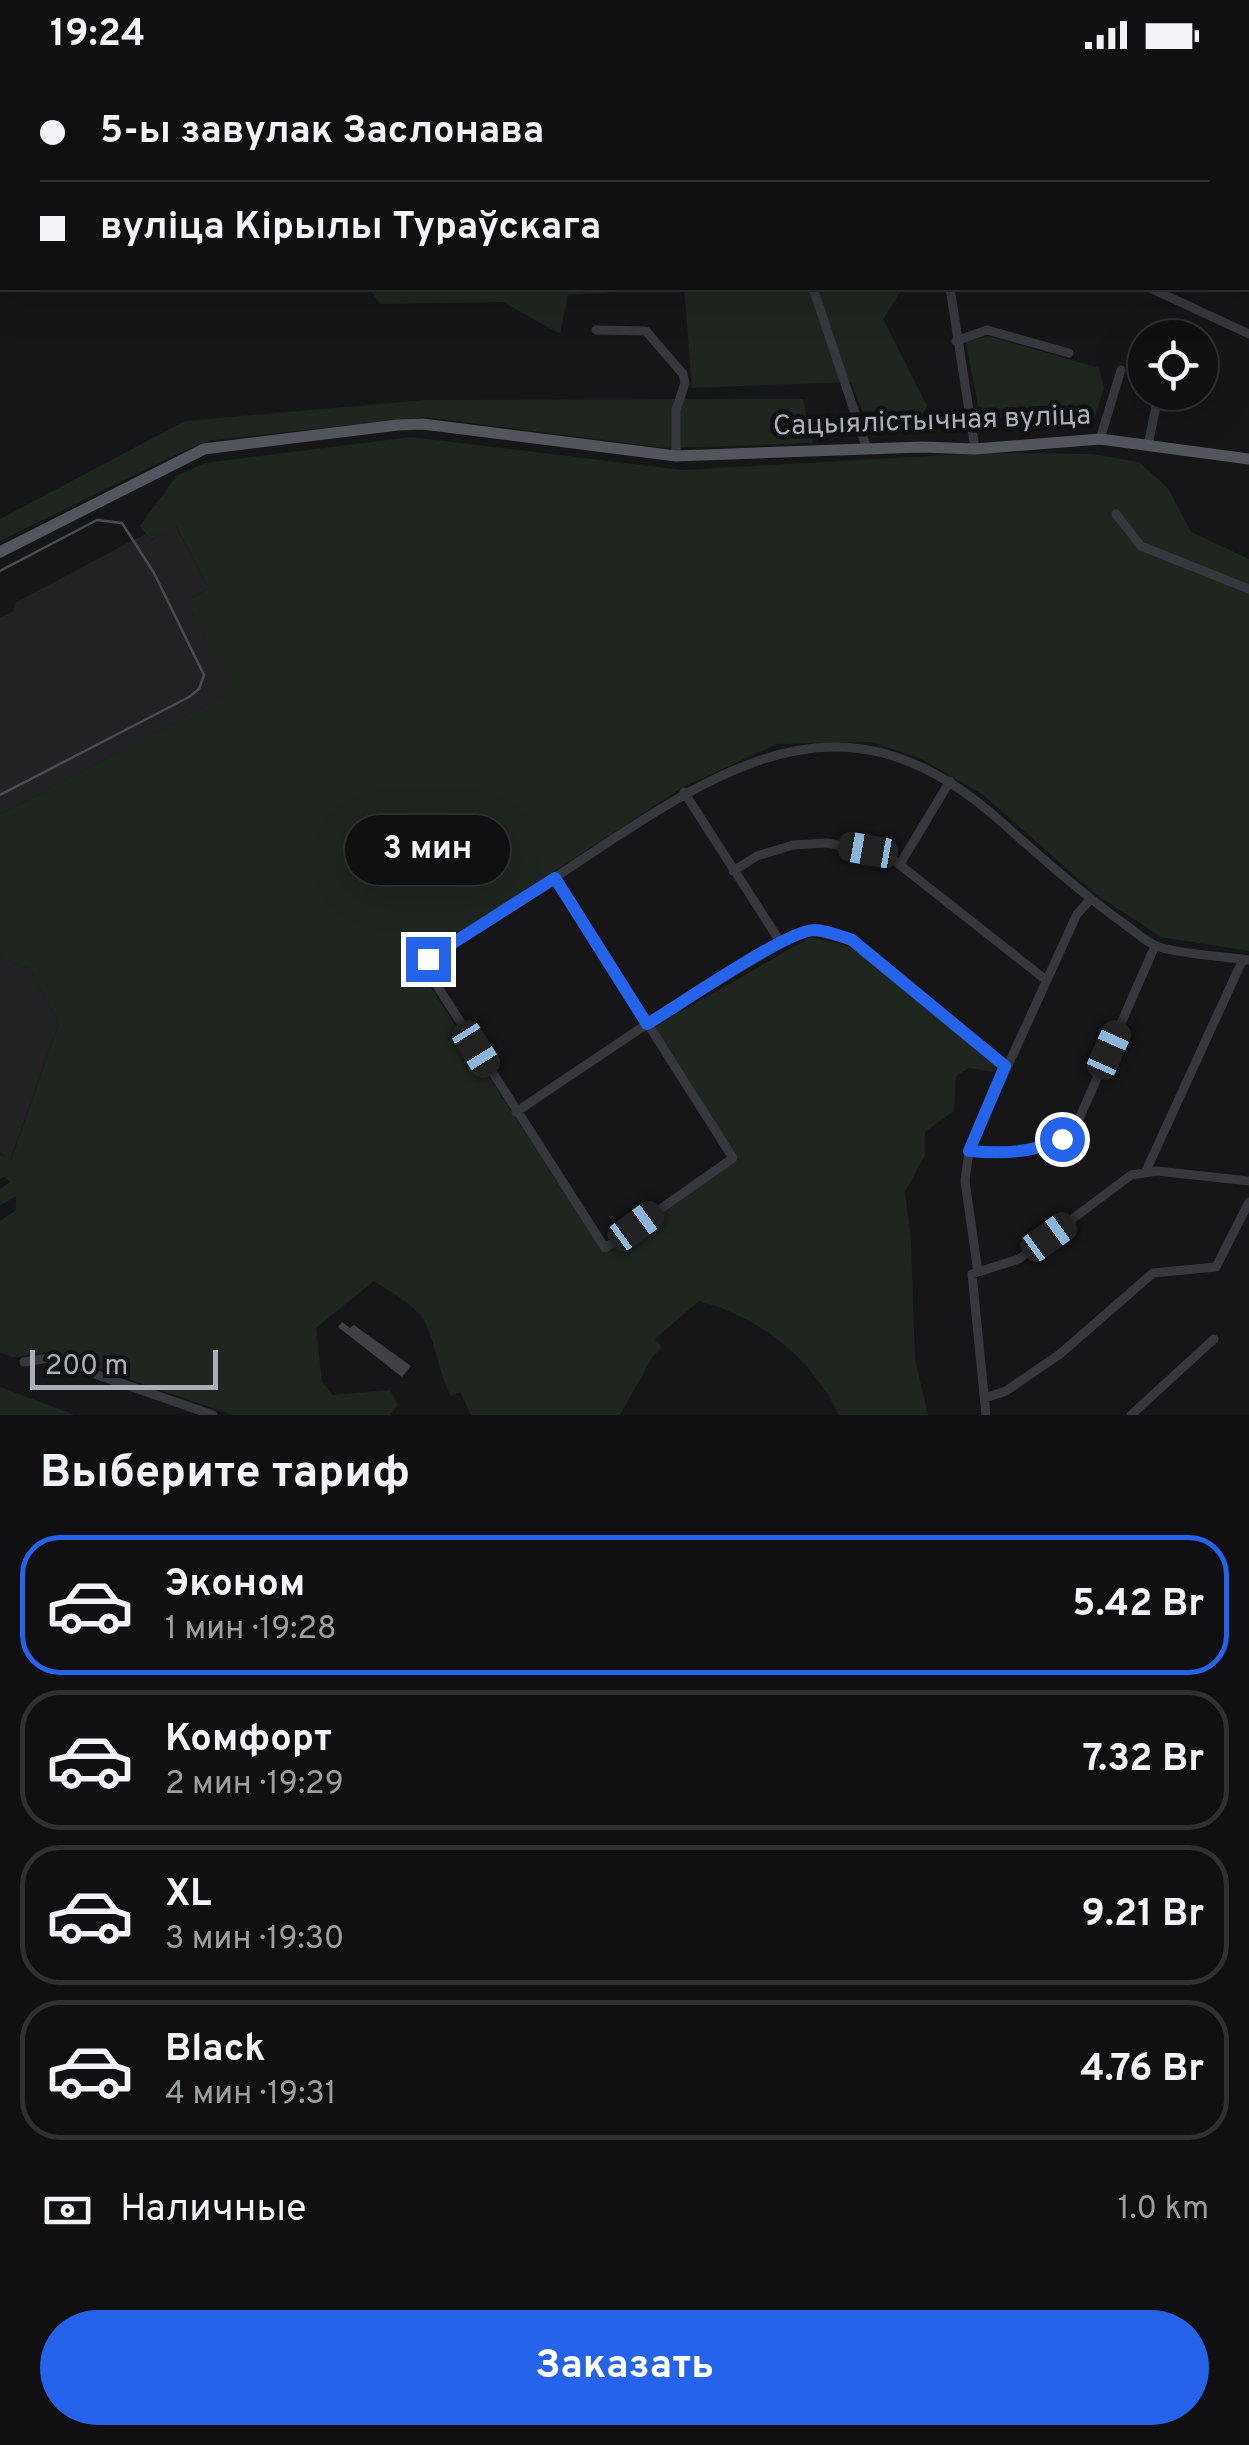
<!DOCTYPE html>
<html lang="ru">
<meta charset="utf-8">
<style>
:root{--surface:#101012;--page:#1e1e20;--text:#f1f3f6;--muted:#9c9d9f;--line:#303032;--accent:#2563eb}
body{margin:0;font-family:Overpass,sans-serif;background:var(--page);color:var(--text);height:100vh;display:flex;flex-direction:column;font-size:38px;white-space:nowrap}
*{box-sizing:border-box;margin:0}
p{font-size:32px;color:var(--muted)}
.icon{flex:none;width:55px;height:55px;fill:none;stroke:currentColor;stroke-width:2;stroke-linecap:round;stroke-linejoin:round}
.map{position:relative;height:1345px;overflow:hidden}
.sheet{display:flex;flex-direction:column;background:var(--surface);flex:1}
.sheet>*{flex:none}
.top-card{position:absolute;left:0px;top:0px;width:1250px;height:220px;box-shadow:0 10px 40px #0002,0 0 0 2px var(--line);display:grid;align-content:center;height:220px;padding:0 40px;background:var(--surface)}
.tools{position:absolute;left:1128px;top:250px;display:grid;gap:20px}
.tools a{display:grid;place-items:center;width:90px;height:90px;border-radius:50%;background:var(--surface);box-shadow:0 10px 40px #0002,0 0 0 2px var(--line);font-size:50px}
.scale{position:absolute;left:30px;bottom:25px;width:188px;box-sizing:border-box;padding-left:10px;border:5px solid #a8adb8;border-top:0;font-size:28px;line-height:35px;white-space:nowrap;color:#a8adb8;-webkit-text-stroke:8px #111113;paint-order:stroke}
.end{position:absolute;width:45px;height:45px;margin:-22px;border:12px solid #2563eb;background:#fff;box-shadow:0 0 0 5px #fff}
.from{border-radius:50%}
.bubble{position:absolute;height:70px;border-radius:35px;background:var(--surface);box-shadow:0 10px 40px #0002,0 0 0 2px var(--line);font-size:32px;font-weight:700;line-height:70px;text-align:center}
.car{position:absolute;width:30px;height:60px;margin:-30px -15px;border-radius:12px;box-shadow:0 0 8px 2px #0007;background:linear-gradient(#222 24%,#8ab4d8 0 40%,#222 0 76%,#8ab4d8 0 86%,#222 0)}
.top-card b{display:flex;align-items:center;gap:35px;height:95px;font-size:38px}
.top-card b+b{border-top:2px solid var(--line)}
.top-card i{width:25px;height:25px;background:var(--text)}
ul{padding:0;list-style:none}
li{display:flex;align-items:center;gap:30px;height:140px;margin:0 20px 15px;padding:0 20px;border:5px solid var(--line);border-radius:40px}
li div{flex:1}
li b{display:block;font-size:38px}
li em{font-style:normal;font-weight:700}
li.selected{border-color:var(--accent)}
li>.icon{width:90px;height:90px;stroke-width:1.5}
h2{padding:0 40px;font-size:45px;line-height:120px}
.pay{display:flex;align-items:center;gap:25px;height:110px;padding:0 40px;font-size:38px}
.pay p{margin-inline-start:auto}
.action{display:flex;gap:20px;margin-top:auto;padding:20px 40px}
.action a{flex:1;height:115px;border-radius:60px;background:var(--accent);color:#fff;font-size:40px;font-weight:700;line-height:115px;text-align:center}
.status{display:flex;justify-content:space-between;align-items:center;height:70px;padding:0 50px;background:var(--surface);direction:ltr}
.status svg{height:28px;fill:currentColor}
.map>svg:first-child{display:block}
.built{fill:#222225}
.green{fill:#1e261f}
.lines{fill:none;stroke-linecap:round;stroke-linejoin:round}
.stream{stroke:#2c353c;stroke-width:2.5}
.building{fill:#404145}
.minor{stroke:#37383d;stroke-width:9}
.major{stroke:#53555c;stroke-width:11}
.tram{stroke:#4a4c52;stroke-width:2.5}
.route{stroke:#2563eb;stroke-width:12}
.labels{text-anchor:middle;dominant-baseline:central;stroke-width:10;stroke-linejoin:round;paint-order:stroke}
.street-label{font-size:28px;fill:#a8adb8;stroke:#111113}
</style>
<div class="status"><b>19:24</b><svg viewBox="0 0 49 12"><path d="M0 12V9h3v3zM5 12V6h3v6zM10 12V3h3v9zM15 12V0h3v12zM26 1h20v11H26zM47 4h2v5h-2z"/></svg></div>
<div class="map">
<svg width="1249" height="1345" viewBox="0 0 1249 1345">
<rect width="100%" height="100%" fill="#161618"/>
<path class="built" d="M 175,455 L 209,518 L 187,531 L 235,621 L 0,745 L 0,548 L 13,541 L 15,533 L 135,469 L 145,464 L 151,470 Z
M 0,881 L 5,889 L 31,899 L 59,953 L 10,1091 L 0,1083 Z"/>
<path class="green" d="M 369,218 L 903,218 L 883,249 L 927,336 L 917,353 L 873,367 L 851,312 L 692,318 L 684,218 L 568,225 L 560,264 L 503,232 L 380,234 Z
M 988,266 L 1099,298 L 1104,318 L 1094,349 L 1019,357 L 978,336 L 966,272 Z
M 803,329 L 813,373 L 666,378 L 425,347 L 213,370 L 181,382 L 0,471 L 0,449 L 185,351 L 426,330 Z
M 411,367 L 682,400 L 982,383 L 1092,384 L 1139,392 L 1168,418 L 1191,462 L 1249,489 L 1249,881 L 1161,867 L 1097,825 L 982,724 L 920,688 L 872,672 L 777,674 L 683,717 L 424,887 L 424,907 L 604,1184 L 739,1089 L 654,957 L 811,867 L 852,877 L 997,995 L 994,1002 L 969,998 L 956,1006 L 954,1041 L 925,1062 L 925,1085 L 905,1122 L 911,1171 L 915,1289 L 928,1345 L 839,1345 C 811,1288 760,1247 699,1231 L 655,1269 L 662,1278 L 653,1286 L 620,1345 L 471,1345 L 460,1322 L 451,1326 C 438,1302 436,1272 424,1251 C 413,1233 390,1222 374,1211 L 316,1258 L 322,1312 L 333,1325 L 390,1320 L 398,1335 L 390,1345 L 233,1345 L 50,1282 L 13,1287 L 0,1283 L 0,1151 L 16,1140 L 16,1126 L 0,1136 L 0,1119 L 10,1112 L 4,1107 L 0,1109 L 0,1084 L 11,1090 L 59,953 L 31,899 L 4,889 L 0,881 L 0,745 L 234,621 L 187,531 L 209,518 L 176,456 L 150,470 L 140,456 L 176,406 L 205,393 Z
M 0,1317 L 75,1345 L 0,1345 Z"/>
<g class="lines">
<path class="stream" d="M 1077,0 L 1080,2
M 1248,125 L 1249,126"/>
</g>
<path class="building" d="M 342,1252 L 350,1258 L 354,1255 L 411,1296 L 402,1307 L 338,1257 Z"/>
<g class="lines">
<path class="minor" d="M 755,0 L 755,2
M 909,0 L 909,2
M 1200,2 L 1200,0
M 1248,99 L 1249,89
M 1248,148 L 1249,149
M 813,218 L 867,379
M 950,218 L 975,379
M 1150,218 L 1249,264
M 596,260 L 646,261 L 683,304 L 685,313 L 676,340 L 676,386
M 956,271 L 987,260 L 1069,283
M 1100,369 L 1121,300
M 1148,375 L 1159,322
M 1116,444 L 1141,476 L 1249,519
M 684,722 L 781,873
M 900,794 L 950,711
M 733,801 L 757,786 L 793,775 L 827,773 L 886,784 L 1046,910
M 555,808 L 733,1088 L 605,1178 L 429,903 L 428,889 C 486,852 544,815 601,777 C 740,685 853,621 998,749 C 1040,786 1081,823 1127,856 C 1137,863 1147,873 1159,877 C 1187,885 1220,886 1249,890
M 516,1042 L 647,954 L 781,873 L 811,860 L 852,871 L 1005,996
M 969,1081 C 1015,1086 1048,1086 1079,1049 L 1155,876
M 1145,1103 L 1243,889
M 978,1202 L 1019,1189 L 1131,1105 L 1157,1101 L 1249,1111
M 24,1292 L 49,1288 L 213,1345
M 985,1328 L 1006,1321 L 1060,1284 L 1153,1203 L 1216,1197 L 1249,1132
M 986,1345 L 972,1204 L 978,1202 L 965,1111 L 969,1081 L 1077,844 L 1090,830
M 1131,1345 L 1214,1269"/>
<path class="major" d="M 0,482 L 204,379 L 398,355 L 423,354 L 676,386 L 922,377 L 975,379 L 1100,369 L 1249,389"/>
<path class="tram" d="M 0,501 L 97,450 L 122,453 L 154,503 L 204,605 L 199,619 L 189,627 L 0,725"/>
</g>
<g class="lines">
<path class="route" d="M 428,889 L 555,808 L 647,954 C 678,936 785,861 814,860 C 827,860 840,866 852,870 L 1005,996 L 969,1081 C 1002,1084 1031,1083 1062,1069"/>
</g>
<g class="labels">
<g class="street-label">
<text transform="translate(932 352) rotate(-2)">Сацыялістычная вуліца</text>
</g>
</g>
</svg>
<div class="tools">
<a><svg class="icon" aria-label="locate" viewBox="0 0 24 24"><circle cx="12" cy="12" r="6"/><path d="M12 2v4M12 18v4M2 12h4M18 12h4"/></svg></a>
</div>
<div class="scale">200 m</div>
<i class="end from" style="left:1062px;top:1069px"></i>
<i class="end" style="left:428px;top:889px"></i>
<div class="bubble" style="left:345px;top:745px;width:165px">3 мин</div>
<i class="car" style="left:868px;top:780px;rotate:280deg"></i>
<i class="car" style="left:476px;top:979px;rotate:148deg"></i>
<i class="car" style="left:1109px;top:980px;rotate:24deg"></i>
<i class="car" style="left:636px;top:1156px;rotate:54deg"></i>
<i class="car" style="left:1049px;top:1167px;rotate:54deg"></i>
<div class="top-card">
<b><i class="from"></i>5-ы завулак Заслонава</b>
<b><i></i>вуліца Кірылы Тураўскага</b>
</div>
</div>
<section class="sheet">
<h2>Выберите тариф</h2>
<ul>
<li class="selected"><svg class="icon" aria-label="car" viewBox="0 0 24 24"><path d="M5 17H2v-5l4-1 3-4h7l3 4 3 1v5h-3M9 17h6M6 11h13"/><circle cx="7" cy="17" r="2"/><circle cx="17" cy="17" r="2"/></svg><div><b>Эконом</b><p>1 мин · 19:28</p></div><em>5.42 Br</em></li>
<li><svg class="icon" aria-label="car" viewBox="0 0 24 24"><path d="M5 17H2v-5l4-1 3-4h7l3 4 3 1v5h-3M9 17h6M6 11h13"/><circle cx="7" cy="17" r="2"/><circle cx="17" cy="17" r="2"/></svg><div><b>Комфорт</b><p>2 мин · 19:29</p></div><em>7.32 Br</em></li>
<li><svg class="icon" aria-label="car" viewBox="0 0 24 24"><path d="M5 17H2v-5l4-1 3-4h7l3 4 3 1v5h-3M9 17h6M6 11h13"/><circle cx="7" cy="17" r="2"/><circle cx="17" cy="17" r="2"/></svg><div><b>XL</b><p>3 мин · 19:30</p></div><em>9.21 Br</em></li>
<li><svg class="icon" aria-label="car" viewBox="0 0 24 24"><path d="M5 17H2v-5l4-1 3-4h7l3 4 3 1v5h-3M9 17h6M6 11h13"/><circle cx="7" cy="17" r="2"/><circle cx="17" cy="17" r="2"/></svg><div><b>Black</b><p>4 мин · 19:31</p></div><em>4.76 Br</em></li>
</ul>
<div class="pay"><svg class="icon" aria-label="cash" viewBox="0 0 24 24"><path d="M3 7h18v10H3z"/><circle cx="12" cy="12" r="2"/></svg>Наличные<p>1.0 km</p></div>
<div class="action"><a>Заказать</a></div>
</section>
